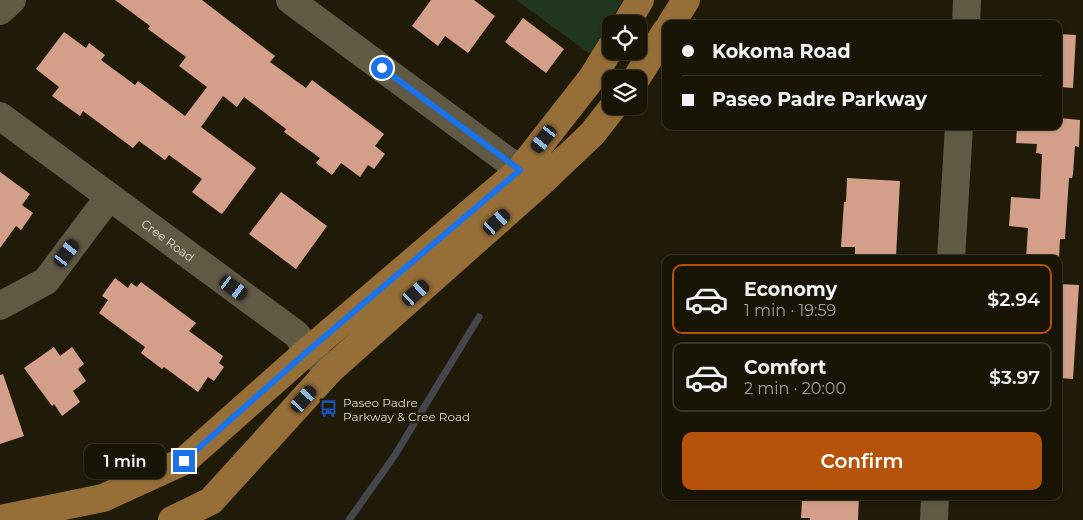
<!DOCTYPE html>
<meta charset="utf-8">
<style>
:root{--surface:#181406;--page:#211d10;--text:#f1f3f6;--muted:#9f9e9b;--line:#363328;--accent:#b45309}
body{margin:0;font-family:Montserrat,sans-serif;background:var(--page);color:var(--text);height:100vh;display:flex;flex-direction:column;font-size:19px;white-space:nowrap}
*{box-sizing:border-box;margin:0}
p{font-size:16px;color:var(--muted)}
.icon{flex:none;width:28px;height:28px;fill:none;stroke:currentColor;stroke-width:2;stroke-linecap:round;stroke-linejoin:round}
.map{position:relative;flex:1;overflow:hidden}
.drawer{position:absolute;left:662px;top:255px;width:400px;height:245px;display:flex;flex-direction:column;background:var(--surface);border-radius:10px;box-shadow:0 1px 4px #0004,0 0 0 1px var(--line)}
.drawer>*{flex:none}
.hud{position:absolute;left:662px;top:20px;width:400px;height:110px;border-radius:10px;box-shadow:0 1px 4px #0004,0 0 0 1px var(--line);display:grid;align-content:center;height:110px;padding:0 20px;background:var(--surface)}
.tools{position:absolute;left:602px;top:15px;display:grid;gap:10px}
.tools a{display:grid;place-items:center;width:45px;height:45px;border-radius:10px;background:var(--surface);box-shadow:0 1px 4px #0004,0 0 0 1px var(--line);font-size:25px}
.end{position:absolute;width:22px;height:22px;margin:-11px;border:6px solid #1a73e8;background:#fff;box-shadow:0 0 0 2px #fff}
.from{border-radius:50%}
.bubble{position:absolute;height:35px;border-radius:10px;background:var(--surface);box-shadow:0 1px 4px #0004,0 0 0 1px var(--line);font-size:16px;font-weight:600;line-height:35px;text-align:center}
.car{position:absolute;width:15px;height:30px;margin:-15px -8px;border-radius:6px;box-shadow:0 0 4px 1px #0007;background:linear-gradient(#222 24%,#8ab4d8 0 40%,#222 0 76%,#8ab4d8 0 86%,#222 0)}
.hud b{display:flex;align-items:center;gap:18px;height:48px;font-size:19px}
.hud b+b{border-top:1px solid var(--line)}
.hud i{width:12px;height:12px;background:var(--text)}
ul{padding:9px 0 0;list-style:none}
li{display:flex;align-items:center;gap:15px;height:70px;margin:0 10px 8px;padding:0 10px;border:2px solid var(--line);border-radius:10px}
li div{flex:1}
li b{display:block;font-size:19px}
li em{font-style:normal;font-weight:600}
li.active{border-color:var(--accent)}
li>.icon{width:45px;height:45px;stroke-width:1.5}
.primary-button{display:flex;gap:10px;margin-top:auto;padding:10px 20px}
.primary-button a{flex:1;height:58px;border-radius:10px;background:var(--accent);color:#fff;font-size:20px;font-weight:600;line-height:58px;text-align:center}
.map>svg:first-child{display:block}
.green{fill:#21361f}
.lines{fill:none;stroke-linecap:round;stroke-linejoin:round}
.stream{stroke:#43464c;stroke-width:7}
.building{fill:#d49f88}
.minor{stroke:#605a45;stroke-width:28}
.major{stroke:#966e37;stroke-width:28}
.route{stroke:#1a73e8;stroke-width:6}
.labels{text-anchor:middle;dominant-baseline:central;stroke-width:5;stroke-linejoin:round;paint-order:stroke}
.street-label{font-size:12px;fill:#dfdcd0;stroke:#201a08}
.poi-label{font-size:12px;fill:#dfdcd0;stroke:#201a08;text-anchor:start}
</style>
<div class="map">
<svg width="1083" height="520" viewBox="0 0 1083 520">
<rect width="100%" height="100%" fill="#201a08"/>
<path class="green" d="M 516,0 L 623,0 L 590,54 Z"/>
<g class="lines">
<path class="stream" d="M 349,520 L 395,455 L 479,317"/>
</g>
<path class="building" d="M 115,0 L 202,0 L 275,56 L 270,62 L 306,88 L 312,80 L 384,134 L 375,146 L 385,154 L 374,169 L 368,165 L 360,177 L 341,163 L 332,175 L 316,163 L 320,158 L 284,132 L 286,129 L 244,97 L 237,107 L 223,96 L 201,127 L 256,168 L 222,214 L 220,213 L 192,192 L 202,179 L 169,155 L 165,160 L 139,141 L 133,148 L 83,111 L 80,116 L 52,96 L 59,87 L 36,69 L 64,32 L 86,48 L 89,43 L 105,55 L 101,60 L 135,85 L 138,81 L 185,116 L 207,87 L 179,66 L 186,57 L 148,29 L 150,26 Z
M 431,0 L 474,0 L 495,16 L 468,53 L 445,36 L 438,46 L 412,26 Z
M 523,18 L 564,49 L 546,73 L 505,42 Z
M 1059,34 L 1076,35 L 1073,88 L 1059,87 Z
M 1059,118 L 1080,120 L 1079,147 L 1075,146 L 1073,174 L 1072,178 L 1069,178 L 1065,239 L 1060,239 L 1059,259 L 1026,259 L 1028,228 L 1009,226 L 1011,197 L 1040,199 L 1042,154 L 1036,153 L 1037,144 L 1016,143 L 1017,126 L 1059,126 Z
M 0,172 L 30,194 L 22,205 L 33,213 L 21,230 L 16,226 L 0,248 Z
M 847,178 L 900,181 L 896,257 L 880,256 L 880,259 L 855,259 L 855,247 L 841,247 L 844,202 L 846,202 Z
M 281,192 L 327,226 L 296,269 L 249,234 Z
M 115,278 L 128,288 L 131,283 L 137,287 L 141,282 L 196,323 L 189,331 L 223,356 L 219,363 L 224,367 L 214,381 L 208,377 L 198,392 L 164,367 L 162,369 L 141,353 L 145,347 L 99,313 L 108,300 L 102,296 Z
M 1059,284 L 1079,285 L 1073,379 L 1059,378 Z
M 54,347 L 60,356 L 72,347 L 84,364 L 78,369 L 86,381 L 73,391 L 80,402 L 62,416 L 54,404 L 52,406 L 24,368 Z
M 3,374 L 24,436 L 0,444 L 0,375 Z
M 810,496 L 859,496 L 858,520 L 810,520 L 810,518 L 801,518 L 802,500 L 810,501 Z"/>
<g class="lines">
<g class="minor">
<path d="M 290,0 L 520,170 L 537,186"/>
<path d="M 0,11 L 12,0"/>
<path d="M 966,24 L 967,0"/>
<path id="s1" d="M 0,116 L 296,334 L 309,350 L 330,370"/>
<path d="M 951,259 L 959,126"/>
<path d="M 0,306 L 46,281 L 109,197"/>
<path d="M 934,520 L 935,496"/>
</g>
<path class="major" d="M 626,24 L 640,0
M 671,24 L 686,0
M 636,79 L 666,31
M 0,519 L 103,498 L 184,461 L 309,350 L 520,170 L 592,78 L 611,47
M 172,520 L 211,501 L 330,370 L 537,186 L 592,134 L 614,106"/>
</g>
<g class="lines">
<path class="route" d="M 184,461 L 309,350 L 520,170 L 382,68"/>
</g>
<defs>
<symbol id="bus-bare" viewBox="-9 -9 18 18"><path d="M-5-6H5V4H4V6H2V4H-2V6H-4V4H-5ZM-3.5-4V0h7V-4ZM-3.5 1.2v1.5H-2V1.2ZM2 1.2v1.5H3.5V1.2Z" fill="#1a4fb4" stroke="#201a08" stroke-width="2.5" paint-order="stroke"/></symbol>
</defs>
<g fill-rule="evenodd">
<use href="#bus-bare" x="316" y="396" width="25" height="25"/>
</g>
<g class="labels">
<g class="street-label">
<text stroke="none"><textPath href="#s1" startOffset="209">Cree Road</textPath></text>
</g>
<g class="poi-label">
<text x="343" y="402">Paseo Padre<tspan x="343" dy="14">Parkway &amp; Cree Road</tspan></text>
</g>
</g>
</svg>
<div class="tools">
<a><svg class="icon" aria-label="locate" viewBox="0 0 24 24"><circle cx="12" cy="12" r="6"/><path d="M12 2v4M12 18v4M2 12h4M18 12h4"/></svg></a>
<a><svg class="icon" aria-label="layers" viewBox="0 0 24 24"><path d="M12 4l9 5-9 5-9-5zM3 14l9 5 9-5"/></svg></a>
</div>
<i class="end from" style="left:382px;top:68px"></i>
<i class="end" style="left:184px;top:461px"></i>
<div class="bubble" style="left:84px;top:444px;width:82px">1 min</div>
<i class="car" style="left:544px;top:139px;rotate:218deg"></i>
<i class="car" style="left:497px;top:222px;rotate:48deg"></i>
<i class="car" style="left:67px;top:253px;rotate:37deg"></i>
<i class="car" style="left:234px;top:288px;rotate:126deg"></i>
<i class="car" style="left:416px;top:293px;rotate:48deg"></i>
<i class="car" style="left:304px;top:399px;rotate:42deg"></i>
<div class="hud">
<b><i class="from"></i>Kokoma Road</b>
<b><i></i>Paseo Padre Parkway</b>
</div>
<section class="drawer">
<ul>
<li class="active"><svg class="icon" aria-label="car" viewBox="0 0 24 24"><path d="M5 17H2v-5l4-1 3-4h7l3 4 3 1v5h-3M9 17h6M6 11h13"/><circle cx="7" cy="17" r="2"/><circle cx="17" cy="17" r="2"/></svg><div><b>Economy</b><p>1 min · 19:59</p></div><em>$2.94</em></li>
<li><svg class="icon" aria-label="car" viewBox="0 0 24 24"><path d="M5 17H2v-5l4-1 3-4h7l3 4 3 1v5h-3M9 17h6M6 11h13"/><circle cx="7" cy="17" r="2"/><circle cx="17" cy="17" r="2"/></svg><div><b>Comfort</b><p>2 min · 20:00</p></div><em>$3.97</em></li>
</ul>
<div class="primary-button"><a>Confirm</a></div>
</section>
</div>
